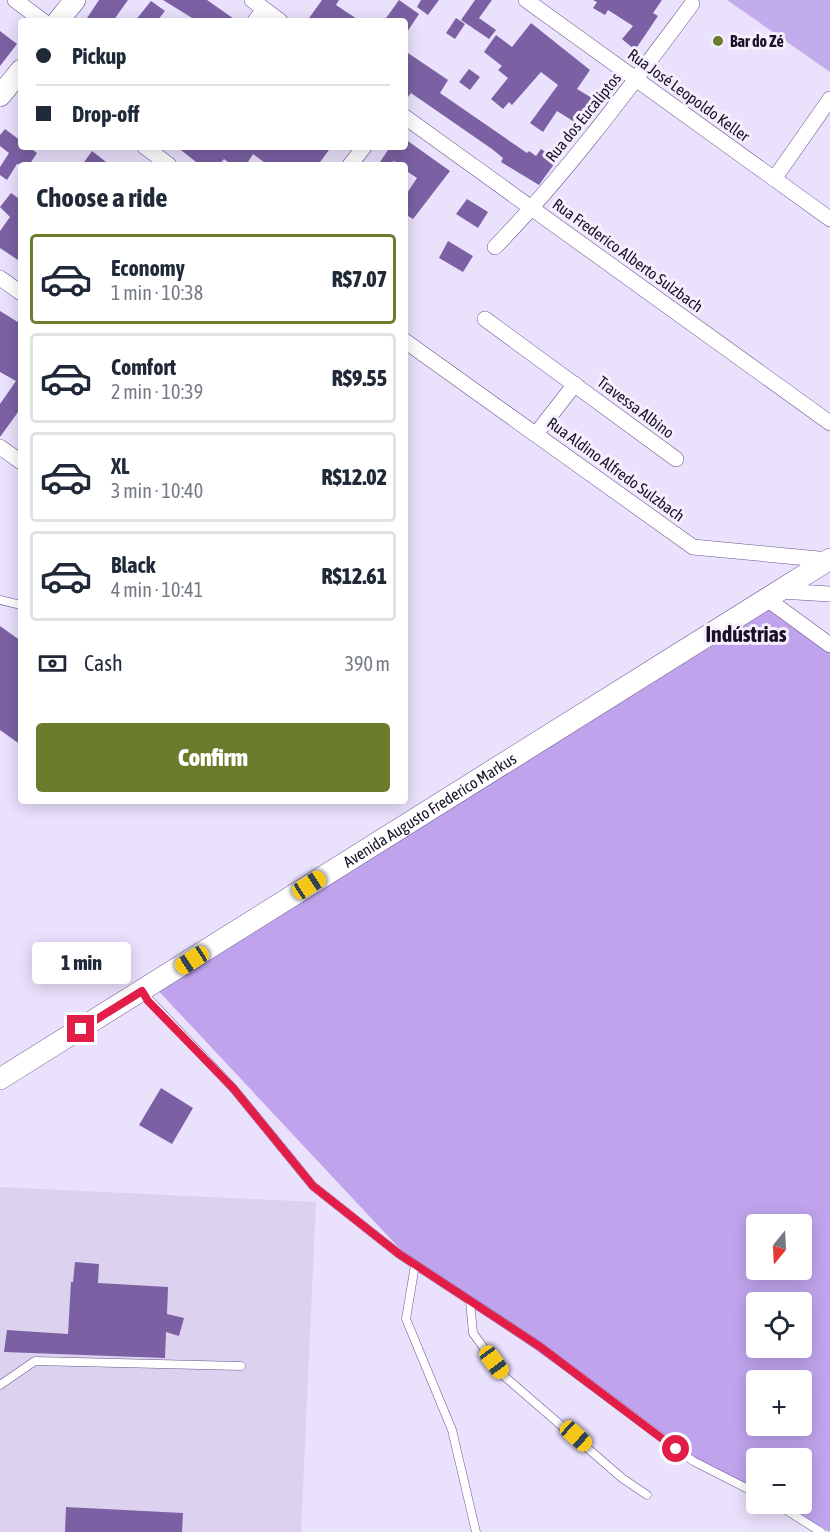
<!DOCTYPE html>
<meta charset="utf-8">
<style>
:root{--surface:#fff;--page:#f6f6f7;--text:#1f2937;--muted:#747a83;--line:#e0e1e3;--accent:#6b7d2c}
body{margin:0;font-family:"Asap Condensed",sans-serif;background:var(--page);color:var(--text);height:100vh;display:flex;flex-direction:column;font-size:22px;white-space:nowrap}
*{box-sizing:border-box;margin:0}
p{font-size:20px;color:var(--muted)}
.icon{flex:none;width:33px;height:33px;fill:none;stroke:currentColor;stroke-width:2;stroke-linecap:round;stroke-linejoin:round}
.map{position:relative;flex:1;overflow:hidden}
.drawer{position:absolute;left:18px;top:162px;width:390px;height:642px;display:flex;flex-direction:column;background:var(--surface);border-radius:6px;box-shadow:0 3px 15px #0003}
.drawer>*{flex:none}
.guide{position:absolute;left:18px;top:18px;width:390px;height:132px;border-radius:6px;box-shadow:0 3px 15px #0003;display:grid;align-content:center;height:132px;padding:0 18px;background:var(--surface)}
.needle{width:39px;rotate:198deg}
.controls{position:absolute;left:746px;top:1214px;display:grid;gap:12px}
.controls a{display:grid;place-items:center;width:66px;height:66px;border-radius:6px;background:var(--surface);box-shadow:0 3px 15px #0003;font-size:30px}
.end{position:absolute;width:27px;height:27px;margin:-14px;border:8px solid #e11d48;background:#fff;box-shadow:0 0 0 3px #fff}
.from{border-radius:50%}
.bubble{position:absolute;height:42px;border-radius:6px;background:var(--surface);box-shadow:0 3px 15px #0003;font-size:20px;font-weight:800;line-height:42px;text-align:center}
.car{position:absolute;width:18px;height:36px;margin:-18px -9px;border-radius:8px;box-shadow:0 0 4px 2px #0007;background:linear-gradient(#f5c518 24%,#345 0 40%,#f5c518 0 76%,#345 0 86%,#f5c518 0)}
.guide b{display:flex;align-items:center;gap:21px;height:57px;font-size:22px}
.guide b+b{border-top:2px solid var(--line)}
.guide i{width:15px;height:15px;background:var(--text)}
ul{padding:0;list-style:none}
li{display:flex;align-items:center;gap:18px;height:90px;margin:0 12px 9px;padding:0 6px;border:3px solid var(--line);border-radius:6px}
li div{flex:1}
li b{display:block;font-size:22px}
li em{font-style:normal;font-weight:800}
li.selected{border-color:var(--accent)}
li>.icon{width:54px;height:54px;stroke-width:1.5}
h2{padding:0 18px;font-size:27px;line-height:72px}
.pay{display:flex;align-items:center;gap:15px;height:66px;padding:0 18px;font-size:22px}
.pay p{margin-inline-start:auto}
.cta{display:flex;gap:12px;margin-top:auto;padding:12px 18px}
.cta a{flex:1;height:69px;border-radius:6px;background:var(--accent);color:#fff;font-size:24px;font-weight:800;line-height:69px;text-align:center}
.map>svg:first-child{display:block}
.built{fill:#dcd2f0}
.green{fill:#c3aceb}
.forest{fill:#bfa4ed;fill-rule:evenodd}
.building{fill:#7b61a4}
.lines{fill:none;stroke-linecap:round;stroke-linejoin:round}
.lane-casing{stroke:#6c5590;stroke-width:9}
.street-casing{stroke:#6c5590;stroke-width:16}
.secondary-casing{stroke:#6c5590;stroke-width:22}
.lane{stroke:#fff;stroke-width:8}
.street{stroke:#fff;stroke-width:15}
.secondary{stroke:#fff;stroke-width:21}
.route{stroke:#e11d48;stroke-width:8}
.poi-dot{fill:#6b7d2c;stroke:#f5f0fe;stroke-width:2}
.labels{text-anchor:middle;dominant-baseline:central;stroke-width:6;stroke-linejoin:round;paint-order:stroke}
.poi-label{font-size:16px;font-weight:bold;fill:#1a1128;stroke:#f5f0fe;text-anchor:start}
.street-label{font-size:16px;fill:#1a1128;stroke:#f5f0fe}
.district-label{font-size:22px;font-weight:bold;fill:#1a1128;stroke:#f5f0fe}
</style>
<div class="map">
<svg width="830" height="1532" viewBox="0 0 830 1532">
<rect width="100%" height="100%" fill="#eae1fc"/>
<path class="built" d="M 0,1187 L 316,1202 L 301,1532 L 0,1532 Z"/>
<path class="green" d="M 727,0 L 830,0 L 830,72 Z"/>
<path class="forest" d="M 767,599 L 830,645 L 830,1532 L 775,1503 L 801,1503 L 801,1458 L 756,1458 L 756,1493 L 693,1461 L 415,1265 L 153,985 ZM 756,1224 L 801,1224 L 801,1269 L 756,1269 ZM 756,1302 L 801,1302 L 801,1347 L 756,1347 ZM 756,1380 L 801,1380 L 801,1425 L 756,1425 Z"/>
<path class="building" d="M 99,0 L 128,0 L 113,21 L 85,21 Z
M 163,0 L 207,0 L 237,21 L 197,21 Z
M 322,0 L 339,0 L 336,5 L 360,21 L 307,21 Z
M 399,0 L 419,14 L 405,35 L 405,21 L 384,21 Z
M 421,0 L 439,0 L 428,15 L 417,7 Z
M 475,0 L 492,0 L 479,18 L 496,30 L 489,39 L 461,20 Z
M 593,0 L 662,0 L 653,13 L 658,16 L 635,50 L 622,39 L 633,26 L 608,10 L 605,15 L 593,8 L 597,2 Z
M 151,1 L 165,11 L 157,21 L 135,21 Z
M 456,18 L 465,24 L 455,39 L 446,33 Z
M 531,23 L 590,70 L 577,89 L 592,98 L 576,123 L 557,111 L 543,132 L 530,123 L 558,85 L 541,72 L 512,105 L 509,102 L 503,109 L 491,99 L 508,78 L 498,70 L 502,66 L 484,52 L 496,35 L 512,47 Z
M 0,31 L 17,44 L 0,66 Z
M 405,51 L 448,80 L 440,93 L 527,153 L 529,151 L 536,156 L 541,149 L 557,160 L 539,185 L 501,162 L 503,158 L 492,149 L 411,93 L 405,101 Z
M 469,69 L 480,77 L 470,90 L 459,82 Z
M 5,129 L 21,141 L 21,147 L 29,147 L 37,153 L 29,165 L 17,164 L 7,180 L 0,175 L 0,167 L 9,153 L 0,146 L 0,135 Z
M 405,139 L 450,171 L 413,219 L 405,214 L 405,196 L 417,178 L 405,170 L 405,165 L 393,161 L 391,165 L 378,165 L 390,147 L 405,147 Z
M 177,147 L 331,147 L 318,165 L 268,165 L 253,154 L 246,165 L 232,165 L 224,159 L 219,165 L 200,165 Z
M 92,151 L 110,165 L 82,165 Z
M 11,193 L 21,200 L 21,262 L 0,248 L 0,231 L 10,217 L 0,207 Z
M 467,199 L 488,212 L 478,228 L 456,214 Z
M 448,241 L 473,256 L 463,272 L 439,258 Z
M 0,311 L 21,324 L 21,408 L 0,437 L 0,404 L 16,381 L 0,372 Z
M 0,626 L 21,641 L 21,745 L 0,730 Z
M 161,1088 L 193,1108 L 172,1144 L 139,1125 Z
M 75,1262 L 99,1264 L 98,1283 L 168,1287 L 167,1314 L 184,1318 L 179,1336 L 166,1332 L 165,1358 L 4,1352 L 7,1330 L 68,1334 L 71,1282 L 73,1282 Z
M 66,1507 L 183,1513 L 182,1532 L 65,1532 Z"/>
<g class="lines">
<defs>
<path id="lane" d="M 0,600 L 21,605
M 143,993 L 233,1088 L 313,1186 L 399,1254 L 539,1346 L 693,1461 L 756,1493
M 415,1265 L 406,1319 L 452,1430 L 476,1532
M 470,1301 L 473,1333 L 504,1376 L 622,1478 L 647,1495
M 0,1385 L 35,1361 L 241,1366
M 775,1503 L 821,1532"/>
<path id="street" d="M 15,0 L 43,21
M 252,0 L 280,21
M 526,0 L 830,219
M 255,21 L 264,9
M 405,117 L 830,423
M 145,147 L 169,165
M 350,165 L 364,147
M 774,179 L 830,99
M 495,247 C 568,172 630,87 692,4
M 0,278 L 21,293
M 485,319 L 676,459
M 405,341 L 693,547 L 829,560
M 536,434 L 575,384
M 0,447 L 21,462
M 780,591 L 830,594
M 767,599 L 830,645"/>
<g id="secondary">
<path d="M 58,21 L 75,0"/>
<path d="M 0,96 L 21,70"/>
<path id="s1" d="M 0,1079 L 830,559"/>
</g>
</defs>
<use href="#lane" class="lane-casing"/>
<use href="#street" class="street-casing"/>
<use href="#secondary" class="secondary-casing"/>
<use href="#lane" class="lane"/>
<use href="#street" class="street"/>
<use href="#secondary" class="secondary"/>
</g>
<g class="lines">
<path class="route" d="M 81,1029 L 142,991 L 148,1001 L 233,1088 L 313,1186 L 399,1254 L 539,1346 L 676,1449"/>
</g>
<circle class="poi-dot" cx="718" cy="41" r="6"/>
<g class="labels">
<g class="poi-label">
<text x="730" y="41">Bar do Zé</text>
</g>
<g class="street-label">
<text transform="translate(689 95) rotate(36)">Rua José Leopoldo Keller</text>
<text transform="translate(583 117) rotate(-51)">Rua dos Eucaliptos</text>
<text transform="translate(628 255) rotate(36)">Rua Frederico Alberto Sulzbach</text>
<text transform="translate(636 407) rotate(37)">Travessa Albino</text>
<text transform="translate(616 469) rotate(36)">Rua Aldino Alfredo Sulzbach</text>
<text stroke="none"><textPath href="#s1" startOffset="507">Avenida Augusto Frederico Markus</textPath></text>
</g>
<g class="district-label">
<text x="746" y="634">Indústrias</text>
</g>
</g>
</svg>
<div class="controls">
<a><svg class="needle" viewBox="-14 -14 28 28"><path d="M0-13l5 13h-10z" fill="#e53935"/><path d="M0 13l5-13h-10z" fill="#747a83"/></svg></a>
<a><svg class="icon" aria-label="locate" viewBox="0 0 24 24"><circle cx="12" cy="12" r="6"/><path d="M12 2v4M12 18v4M2 12h4M18 12h4"/></svg></a>
<a>+</a>
<a>−</a>
</div>
<i class="end from" style="left:676px;top:1449px"></i>
<i class="end" style="left:81px;top:1029px"></i>
<div class="bubble" style="left:32px;top:942px;width:99px">1 min</div>
<i class="car" style="left:309px;top:885px;rotate:57deg"></i>
<i class="car" style="left:192px;top:960px;rotate:237deg"></i>
<i class="car" style="left:494px;top:1362px;rotate:144deg"></i>
<i class="car" style="left:576px;top:1436px;rotate:132deg"></i>
<div class="guide">
<b><i class="from"></i>Pickup</b>
<b><i></i>Drop-off</b>
</div>
<section class="drawer">
<h2>Choose a ride</h2>
<ul>
<li class="selected"><svg class="icon" aria-label="car" viewBox="0 0 24 24"><path d="M5 17H2v-5l4-1 3-4h7l3 4 3 1v5h-3M9 17h6M6 11h13"/><circle cx="7" cy="17" r="2"/><circle cx="17" cy="17" r="2"/></svg><div><b>Economy</b><p>1 min · 10:38</p></div><em>R$7.07</em></li>
<li><svg class="icon" aria-label="car" viewBox="0 0 24 24"><path d="M5 17H2v-5l4-1 3-4h7l3 4 3 1v5h-3M9 17h6M6 11h13"/><circle cx="7" cy="17" r="2"/><circle cx="17" cy="17" r="2"/></svg><div><b>Comfort</b><p>2 min · 10:39</p></div><em>R$9.55</em></li>
<li><svg class="icon" aria-label="car" viewBox="0 0 24 24"><path d="M5 17H2v-5l4-1 3-4h7l3 4 3 1v5h-3M9 17h6M6 11h13"/><circle cx="7" cy="17" r="2"/><circle cx="17" cy="17" r="2"/></svg><div><b>XL</b><p>3 min · 10:40</p></div><em>R$12.02</em></li>
<li><svg class="icon" aria-label="car" viewBox="0 0 24 24"><path d="M5 17H2v-5l4-1 3-4h7l3 4 3 1v5h-3M9 17h6M6 11h13"/><circle cx="7" cy="17" r="2"/><circle cx="17" cy="17" r="2"/></svg><div><b>Black</b><p>4 min · 10:41</p></div><em>R$12.61</em></li>
</ul>
<div class="pay"><svg class="icon" aria-label="cash" viewBox="0 0 24 24"><path d="M3 7h18v10H3z"/><circle cx="12" cy="12" r="2"/></svg>Cash<p>390 m</p></div>
<div class="cta"><a>Confirm</a></div>
</section>
</div>
